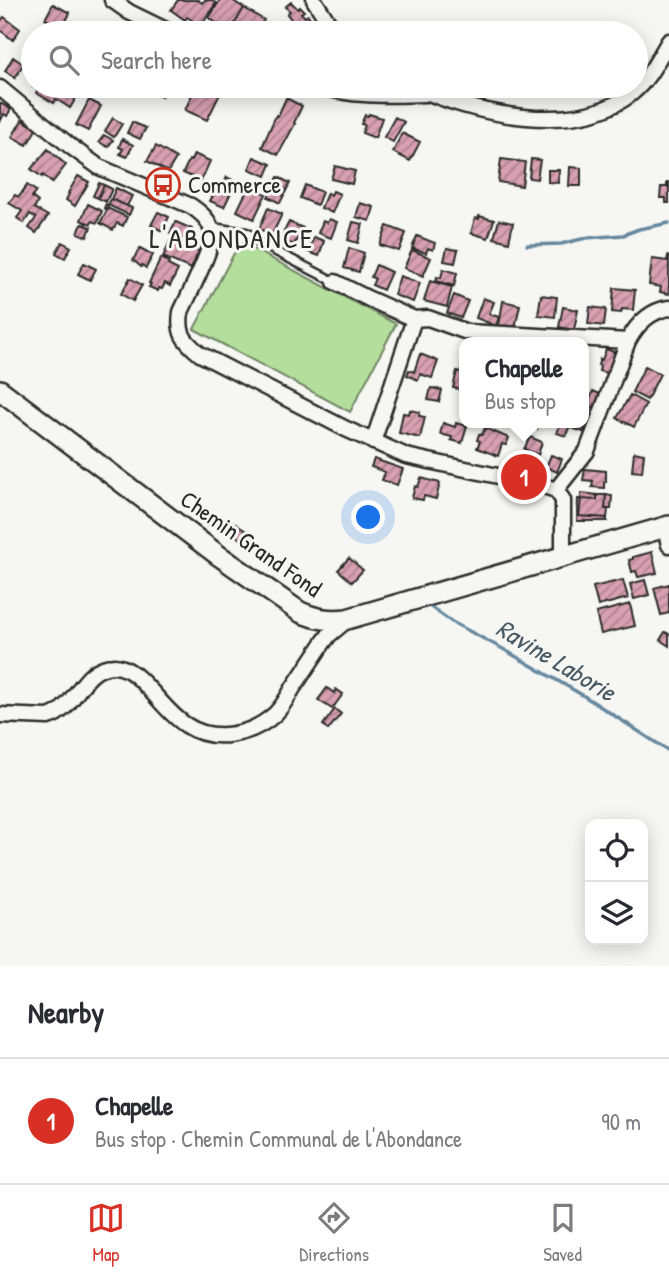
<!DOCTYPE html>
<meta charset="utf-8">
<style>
body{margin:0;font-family:"Patrick Hand",sans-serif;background:#f2f2f3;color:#2b2b33}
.controls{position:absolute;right:21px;bottom:21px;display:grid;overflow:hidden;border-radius:14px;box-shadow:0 4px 18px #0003}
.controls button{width:63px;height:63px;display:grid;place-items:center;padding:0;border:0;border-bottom:2px solid #e1e1e2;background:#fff;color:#2b2b33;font:35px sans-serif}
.you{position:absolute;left:369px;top:518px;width:24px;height:24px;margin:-18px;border:5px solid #fff;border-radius:50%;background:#1a73e8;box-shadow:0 0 0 10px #1a73e833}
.badge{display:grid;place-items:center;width:46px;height:46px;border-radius:50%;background:#d93025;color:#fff;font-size:23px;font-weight:700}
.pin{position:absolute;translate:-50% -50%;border:4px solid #fff;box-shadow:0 2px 7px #0006}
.popup{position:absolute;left:459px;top:337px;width:130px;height:91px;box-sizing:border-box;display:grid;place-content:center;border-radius:14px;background:#fff;filter:drop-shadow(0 2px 5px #0005);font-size:23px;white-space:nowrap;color:#7c7c81}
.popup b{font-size:26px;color:#2b2b33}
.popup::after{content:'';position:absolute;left:50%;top:100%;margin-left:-14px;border:14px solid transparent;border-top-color:#fff}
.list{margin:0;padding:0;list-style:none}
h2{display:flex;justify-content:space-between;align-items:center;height:91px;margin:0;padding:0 28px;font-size:30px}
h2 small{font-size:23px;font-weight:400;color:#7c7c81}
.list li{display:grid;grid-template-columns:46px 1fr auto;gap:21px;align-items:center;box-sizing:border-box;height:126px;padding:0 28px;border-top:2px solid #e1e1e2}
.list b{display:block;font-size:26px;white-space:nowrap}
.list p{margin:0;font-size:23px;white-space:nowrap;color:#7c7c81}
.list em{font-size:23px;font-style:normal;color:#7c7c81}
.icon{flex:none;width:38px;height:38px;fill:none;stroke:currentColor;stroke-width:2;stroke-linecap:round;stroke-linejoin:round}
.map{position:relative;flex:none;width:669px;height:966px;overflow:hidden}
.search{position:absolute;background:#fff;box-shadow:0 4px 18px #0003;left:21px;right:21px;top:21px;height:77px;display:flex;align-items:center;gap:18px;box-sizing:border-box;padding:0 24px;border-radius:38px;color:#7c7c81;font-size:26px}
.sheet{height:217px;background:#fff}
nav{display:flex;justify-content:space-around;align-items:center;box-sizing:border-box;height:98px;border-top:2px solid #e1e1e2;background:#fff;font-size:19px;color:#7c7c81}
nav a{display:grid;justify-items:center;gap:4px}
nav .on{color:#d93025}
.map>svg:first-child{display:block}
</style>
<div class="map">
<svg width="669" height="966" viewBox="0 0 669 966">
<defs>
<pattern id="building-hatch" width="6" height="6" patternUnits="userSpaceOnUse" patternTransform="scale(1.75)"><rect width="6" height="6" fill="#d8a0b2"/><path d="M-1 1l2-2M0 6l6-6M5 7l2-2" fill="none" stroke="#af8391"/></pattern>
</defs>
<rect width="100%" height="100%" fill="#f6f6f2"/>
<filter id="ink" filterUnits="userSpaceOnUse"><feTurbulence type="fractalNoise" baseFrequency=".0143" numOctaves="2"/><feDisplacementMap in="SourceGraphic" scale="14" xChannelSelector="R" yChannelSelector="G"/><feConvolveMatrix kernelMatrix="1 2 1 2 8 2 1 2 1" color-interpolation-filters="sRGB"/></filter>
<g filter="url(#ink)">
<path fill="#b3de9c" stroke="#6f8464" stroke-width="2" d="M240 242 396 324 350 412 194 329Z"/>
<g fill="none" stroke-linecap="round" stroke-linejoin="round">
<path stroke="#66889f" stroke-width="3.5" d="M527 245 561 244 586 238 623 235 639 229 669 223
M425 603 452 622 503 649 584 696 669 751"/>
</g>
<path fill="url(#building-hatch)" stroke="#2b2b2b" stroke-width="2" d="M178 0H198L202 3 205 0H211L216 3 201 26 187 17 185 20 171 10Z
M220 0H232L244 8 232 28 228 25 226 29 209 18Z
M291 2 298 9 300 7 304 11 301 13 305 17 308 15 311 19 309 23 312 27 305 33H291L287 29 294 23 287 14 290 11 285 7Z
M53 4 70 13 63 28 45 19Z
M244 8 264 20 255 33H240L232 28Z
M4 17 20 29 13 40 0 30V22Z
M13 57 23 64 15 78 5 71Z
M34 86H77L82 88 70 108 56 99 54 103 36 93 38 90 33 87Z
M151 86H161L166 89 161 97 149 90Z
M196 86H224L207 120 185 110Z
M286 98 302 106 294 123 295 124 278 155 262 147 276 115 278 116Z
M89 100 101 106 88 131 76 125Z
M0 103 11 109 7 116 4 114 0 122Z
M369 114 382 118 375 138 362 133 365 125 361 124 365 115 368 116Z
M395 117 404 122 393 142 384 137Z
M113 118 122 124 114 137 105 131Z
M22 120 37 128 27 145 12 137Z
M132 122 146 128 140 139 127 133Z
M402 133 420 142 410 161 393 152Z
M104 135 113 140 108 147 99 142Z
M122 139 133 145 127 157 120 154 123 149 119 147Z
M156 146 176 158 168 172 147 161Z
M48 149 66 165 52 183 43 175 42 177 31 169Z
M194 154 210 161 201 181 183 173 189 160 191 161Z
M254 157 271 164 266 176 249 169Z
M501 159 525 162 522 186 498 182Z
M531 159 540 160 537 179 529 178Z
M335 166 355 171 352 184 331 179Z
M570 167 581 168V186H569Z
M548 170H559L558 183 548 182Z
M78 176 89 182 75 206 66 200 69 194 68 193Z
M227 177 236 182 224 207 210 201 219 184 223 186Z
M278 177 290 183 280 203 268 197Z
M667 182H669V203H666V198H660L661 187H667Z
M99 183 104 185 98 198 93 196Z
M27 185 36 191 32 197 38 202 34 208 48 216 36 233 29 228 36 218 30 214 24 223 17 218 22 211 9 203 15 195 19 197Z
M104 185 112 189 106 202 98 198Z
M305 185 322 192 317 205 300 198Z
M249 186 266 194 254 219 237 211Z
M116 188 132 196 127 206 111 199Z
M333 191 340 194 332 213 321 208 327 193 331 195Z
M111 199 132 208 129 215 108 205Z
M360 203 374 207 370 221 356 217Z
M88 204 102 211 97 223 92 221 91 224 86 222V223L81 220Z
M106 204 108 206 107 208 127 217 123 226 117 223 113 230 100 223 107 210 104 208Z
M268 208 282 214 272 235 259 229Z
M158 212 169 217 162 231 151 225Z
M479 216 494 220 488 238 471 233 475 218 479 219Z
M329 219 337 222 331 238 318 233 323 221 327 223Z
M499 220 513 223 509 242 494 238Z
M176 222 192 229 186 241 170 233Z
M289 222 303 228 294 245 280 239Z
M353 222 363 224 358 243 348 240Z
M82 224 91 227 87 237 78 233Z
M387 226 406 233 399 251 380 245Z
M417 236 435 243 433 250 428 248 426 253 412 248Z
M314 237 324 241 319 256 308 252Z
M170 241 188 249V247L199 251 191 269 163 257Z
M62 242 71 247 65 258 56 253Z
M140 248 153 255 146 268 142 265 141 267 133 260Z
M349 248 364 253 359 272 344 268Z
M447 248 458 250 455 263 444 261Z
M412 250 431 258 423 276 404 268Z
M668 256 669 257V294L660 292 661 287 649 285 652 259 667 261Z
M161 258 169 262 168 265 178 270 170 286 165 283 162 289 159 288 158 291 149 287 151 284 149 283Z
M84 263 96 269 90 280 78 274Z
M376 265 391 272 383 290 372 285 375 279 371 277Z
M443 269 457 273 454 286 436 281 437 277 441 278Z
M400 276 420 283 413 302 394 295Z
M130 278 142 285 133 301 121 294Z
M430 281 452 287 447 307 424 301Z
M614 288 635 290 633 310 622 309 621 313 612 312Z
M454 295 468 301 461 318 447 313Z
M541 295 557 297 555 317 538 315Z
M483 298 494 302 489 314 499 317 496 326 476 318Z
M503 301 520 305 515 328 499 326Z
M563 307 578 310 574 330 559 327Z
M590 307 606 309 604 326 588 324Z
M606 349 617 353 610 374 599 371 600 366 598 365 600 359 602 360Z
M420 354 438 361 432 378 420 374 418 380 407 375 409 370 414 372Z
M645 366 660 374 647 400 632 392Z
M457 371 464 373 460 389 453 388Z
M431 388 442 390 439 402 428 400Z
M593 391 600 394 598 399 601 400 597 409 587 405Z
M630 395 646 404 634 427 617 418Z
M410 410 420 412 419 416 425 417 420 438 399 433 403 413 409 414Z
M584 420 587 421 583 432 569 427 566 436 557 433 560 425 563 426 564 423H584Z
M443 423 455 427 456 423 467 426 462 443 451 440 452 437 440 434Z
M525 423H539L537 429 533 428 531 433 523 429Z
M485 428 509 438 506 445 502 444 498 456 477 448 480 441 477 440 479 434 482 435Z
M530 437 542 442 538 455 524 449Z
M634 452 644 454 642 472 632 471Z
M551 455 562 459 557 472 546 467Z
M374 459 403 469 397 485 382 480 385 472 371 467Z
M585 469 606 471V482H604V488L592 487 593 481 583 480Z
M421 478 440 483 436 499 424 496 423 500 412 498 415 486 418 487Z
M581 493 597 495V500L581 499Z
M597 495H606L605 509H608L607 518 579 516 581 499 597 500Z
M606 495 612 496 611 509H605Z
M578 499H581L579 516 607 518V521H577Z
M226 518 254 536 249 544 221 527Z
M652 552 657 573 638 577 636 571 632 572 629 560 633 559V557Z
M349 558 363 570 352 582 338 570Z
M623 580 628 598 598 606 593 587Z
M645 580 649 595 634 599 630 584Z
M669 584V613L661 615 654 588Z
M630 604 635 626 601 634 596 613Z
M665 632 669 634V646L660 640Z
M327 688 334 693 336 689 343 694 332 709 318 700Z
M335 709 341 714 328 730 323 725Z"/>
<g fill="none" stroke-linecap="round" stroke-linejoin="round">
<g stroke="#2b2b2b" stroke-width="12">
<path id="lane" d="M246 236 335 282"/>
</g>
<g stroke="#2b2b2b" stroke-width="19">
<path id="street" d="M112 0 129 12 172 33
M314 0 335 33
M319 86C352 97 390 95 425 94
M413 86C471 114 577 138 632 93 649 79 658 59 669 41
M0 88 70 146 99 167 191 206C201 213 210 220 212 232 214 247 188 296 181 312 178 333 183 340 200 354L346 429 406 456 544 486 556 490 563 500V551L565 557
M212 231 246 236
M335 282 369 299 414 319 428 318 467 332 628 341
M373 442 414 319
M556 490 587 451 628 341C637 324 649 311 669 308
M665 527 669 545
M0 715 48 717C76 710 81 667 113 666 128 665 142 681 152 692 162 703 173 717 186 725 213 743 251 736 275 714 282 707 288 697 293 688 303 673 313 658 323 643L329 635 347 620"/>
</g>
<g stroke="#2b2b2b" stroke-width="24">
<path id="secondary" d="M0 390 218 555 300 612C316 619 329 621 347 619L669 526"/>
</g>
<use href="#lane" stroke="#f6f6f2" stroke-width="7"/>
<use href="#street" stroke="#f6f6f2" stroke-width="14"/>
<use href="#secondary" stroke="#f6f6f2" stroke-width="19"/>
</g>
</g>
<defs>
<g id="bus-ring" transform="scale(1.75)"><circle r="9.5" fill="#f6f6f2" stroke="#c8321e" stroke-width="1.5"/><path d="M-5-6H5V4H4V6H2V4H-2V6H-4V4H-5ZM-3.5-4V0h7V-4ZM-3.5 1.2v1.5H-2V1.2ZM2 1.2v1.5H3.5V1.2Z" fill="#c8321e"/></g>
</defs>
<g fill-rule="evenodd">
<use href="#bus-ring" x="163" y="185"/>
</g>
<g text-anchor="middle" stroke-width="6" stroke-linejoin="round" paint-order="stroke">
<g font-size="24" fill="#2b2b2b" stroke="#f6f6f2" text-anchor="start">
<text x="188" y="193">Commerce</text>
</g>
<g font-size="24" fill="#2b2b2b" stroke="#f6f6f2">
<text transform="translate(251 544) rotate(35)" y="8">Chemin Grand Fond</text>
</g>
<g font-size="26" font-style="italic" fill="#485a65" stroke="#f6f6f2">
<text transform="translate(556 660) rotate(31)" y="9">Ravine Laborie</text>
</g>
<g font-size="28" letter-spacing="2" fill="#2b2b2b" stroke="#f6f6f2">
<text x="232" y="248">L'ABONDANCE</text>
</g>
</g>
</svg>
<div class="controls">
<button><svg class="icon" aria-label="locate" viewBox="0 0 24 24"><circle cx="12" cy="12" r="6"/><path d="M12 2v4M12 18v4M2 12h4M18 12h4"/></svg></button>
<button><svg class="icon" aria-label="layers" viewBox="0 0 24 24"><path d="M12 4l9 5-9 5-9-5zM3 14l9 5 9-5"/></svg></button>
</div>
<div class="you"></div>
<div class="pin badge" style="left:524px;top:477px">1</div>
<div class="popup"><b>Chapelle</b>Bus stop</div>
<div class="search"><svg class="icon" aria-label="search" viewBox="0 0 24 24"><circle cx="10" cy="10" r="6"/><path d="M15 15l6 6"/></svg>Search here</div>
</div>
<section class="sheet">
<h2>Nearby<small></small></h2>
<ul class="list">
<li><span class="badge">1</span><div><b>Chapelle</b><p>Bus stop · Chemin Communal de l'Abondance</p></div><em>90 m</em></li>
</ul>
</section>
<nav>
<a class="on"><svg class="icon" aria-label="map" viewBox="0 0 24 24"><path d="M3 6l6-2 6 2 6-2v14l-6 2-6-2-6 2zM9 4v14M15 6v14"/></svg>Map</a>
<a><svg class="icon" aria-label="directions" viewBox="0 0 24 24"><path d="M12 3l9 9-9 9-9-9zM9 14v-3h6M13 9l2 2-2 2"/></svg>Directions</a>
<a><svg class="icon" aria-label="saved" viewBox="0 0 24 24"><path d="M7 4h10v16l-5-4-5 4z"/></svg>Saved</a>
</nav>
